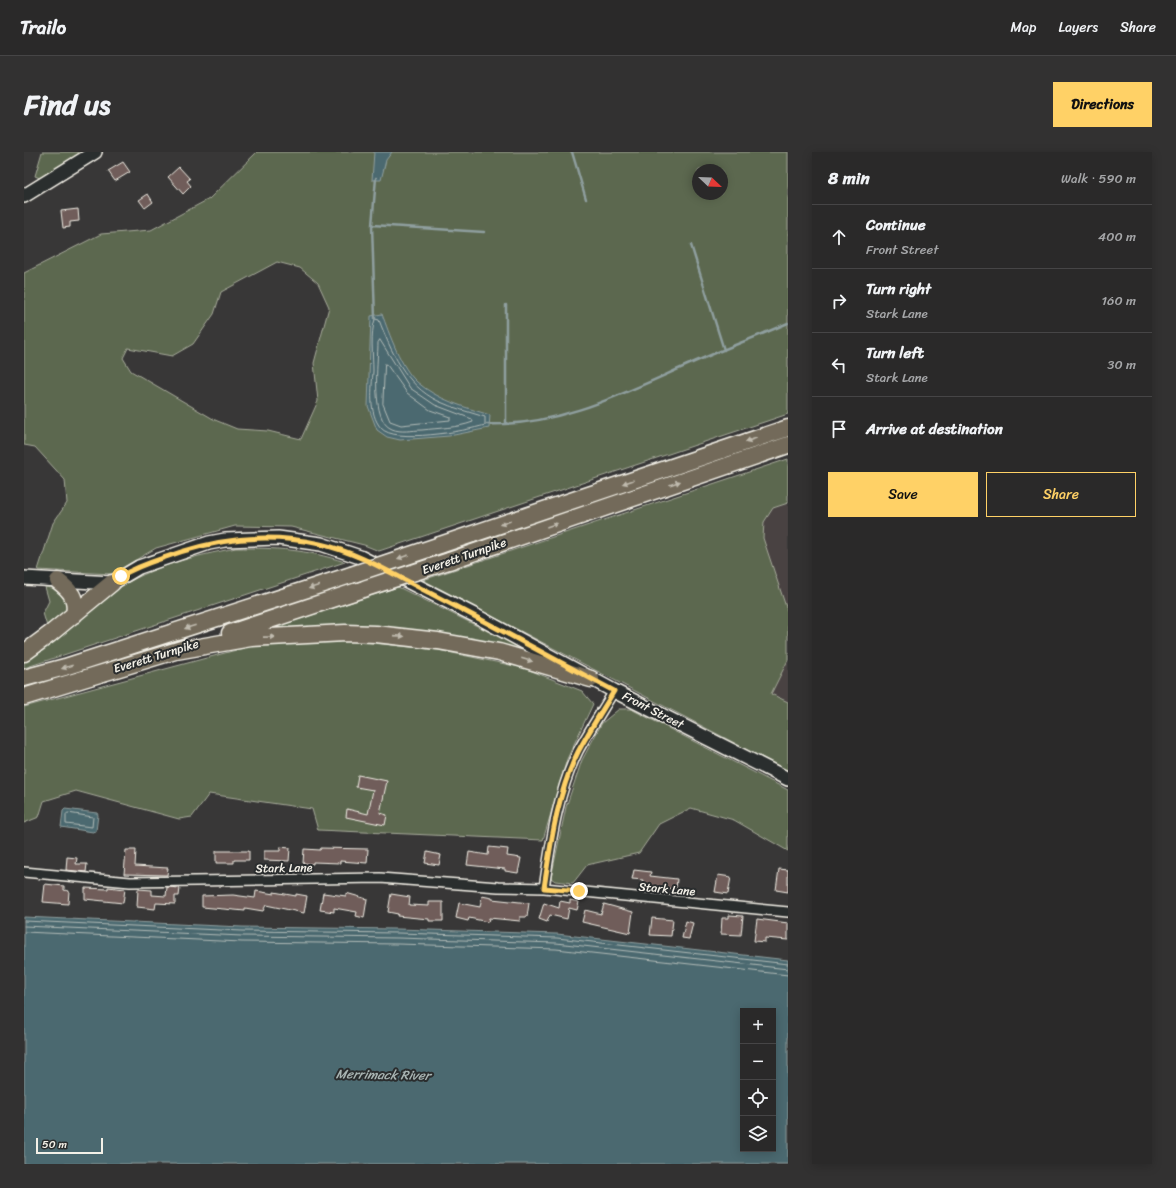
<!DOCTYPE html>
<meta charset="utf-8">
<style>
body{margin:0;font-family:Sriracha,sans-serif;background:#323131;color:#f1f3f6}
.controls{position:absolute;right:12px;bottom:12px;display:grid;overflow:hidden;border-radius:0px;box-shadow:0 2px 10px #0003}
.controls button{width:36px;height:36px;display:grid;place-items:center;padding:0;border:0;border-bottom:1px solid #464546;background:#2a2929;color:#f1f3f6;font:20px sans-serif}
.compass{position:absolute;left:668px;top:12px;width:36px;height:36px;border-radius:50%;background:#2a2929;box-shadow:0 2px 10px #0003;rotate:113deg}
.scale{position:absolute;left:12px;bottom:10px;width:67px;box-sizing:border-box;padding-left:4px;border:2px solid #f4f1e8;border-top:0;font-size:11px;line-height:14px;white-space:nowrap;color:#f4f1e8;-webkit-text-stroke:3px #2a2d2e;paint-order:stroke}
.stop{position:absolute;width:12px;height:12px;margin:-9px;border:3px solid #ffd166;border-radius:50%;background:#fff}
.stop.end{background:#ffd166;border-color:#fff;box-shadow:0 1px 4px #0008}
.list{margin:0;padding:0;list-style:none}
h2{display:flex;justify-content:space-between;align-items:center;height:52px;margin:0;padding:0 16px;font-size:17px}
h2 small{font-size:13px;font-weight:400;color:#a5a6a8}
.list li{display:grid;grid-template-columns:26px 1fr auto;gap:12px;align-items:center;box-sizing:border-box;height:64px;padding:0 16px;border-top:1px solid #464546}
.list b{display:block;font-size:15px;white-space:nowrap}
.list p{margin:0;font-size:13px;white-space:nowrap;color:#a5a6a8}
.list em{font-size:13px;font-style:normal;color:#a5a6a8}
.actions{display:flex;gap:8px;padding:12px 16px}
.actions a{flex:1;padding:9px 0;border:1px solid #ffd166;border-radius:0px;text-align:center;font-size:14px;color:#ffd166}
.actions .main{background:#ffd166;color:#111}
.icon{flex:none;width:22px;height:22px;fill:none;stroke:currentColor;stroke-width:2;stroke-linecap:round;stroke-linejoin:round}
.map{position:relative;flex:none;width:764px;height:1012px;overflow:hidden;border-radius:0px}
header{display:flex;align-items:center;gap:24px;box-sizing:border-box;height:56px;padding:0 20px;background:#2a2929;border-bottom:1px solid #464546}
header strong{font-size:19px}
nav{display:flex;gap:22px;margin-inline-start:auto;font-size:14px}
.intro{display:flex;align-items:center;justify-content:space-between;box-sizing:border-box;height:96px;padding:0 24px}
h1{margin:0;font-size:28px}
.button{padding:10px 18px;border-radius:0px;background:#ffd166;color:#111;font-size:14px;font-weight:700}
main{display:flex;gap:24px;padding:0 24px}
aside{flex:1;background:#2a2929;border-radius:0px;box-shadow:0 2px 10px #0003}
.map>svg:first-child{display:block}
</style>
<header>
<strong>Trailo</strong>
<nav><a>Map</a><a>Layers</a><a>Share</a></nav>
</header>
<div class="intro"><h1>Find us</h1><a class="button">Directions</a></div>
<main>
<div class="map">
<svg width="764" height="1012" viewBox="0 0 764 1012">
<rect width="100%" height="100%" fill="#383737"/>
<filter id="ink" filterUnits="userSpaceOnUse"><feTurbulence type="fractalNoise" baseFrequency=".025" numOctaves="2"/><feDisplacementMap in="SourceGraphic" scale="8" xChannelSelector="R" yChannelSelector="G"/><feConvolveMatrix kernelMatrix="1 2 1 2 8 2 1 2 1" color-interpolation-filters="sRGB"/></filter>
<g filter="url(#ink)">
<path fill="#484242" d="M764 351V461L739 386 740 370 749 356Z
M764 508V550L747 542Z"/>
<path fill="#5c674f" stroke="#a8ac9c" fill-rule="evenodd" d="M18 0H59L18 27 11 24Z
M233 0H764V262L355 399 340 393 267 375 211 374 132 396 88 422 14 418 29 371 43 351 41 328 11 295 0 293V121L77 82 127 78 185 47ZM674 18H698V42H674ZM253 110 276 116 294 131 305 155 290 211 294 249 277 287 244 279 213 277 191 268 107 219 99 206 104 196 148 204 169 192 190 162 197 140Z
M764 307V351L749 356 740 370 739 386 764 461V508L747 542 764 550V619L399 428Z
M212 396C254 396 280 397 321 410L0 516V509C33 488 60 461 92 438 127 414 171 404 212 396Z
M21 435 36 437 43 443V464L24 478 19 461 25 449Z
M374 435 516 505 255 479 254 474Z
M321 488 414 498 500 516 558 539 569 552 543 607 519 688 294 678 288 657 185 642 168 665 155 667 52 639 20 649 15 665 0 671V555L227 494Z
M595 557H607L764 638V699L710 668 667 656 635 672 615 701 563 713 549 731 531 729 527 726 542 655 558 608 578 571Z"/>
<path fill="#4c696f" stroke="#8f9f9f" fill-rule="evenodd" d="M350 0H368L362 8 357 28H348Z
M358 162C365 181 377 216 393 230 414 248 440 255 466 263L465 276 425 284 376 288 363 285 353 278 344 254 347 164Z
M41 657 73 661 74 663 72 679 69 680 37 675 39 659Z
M0 765 218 775 374 777 533 782 764 808V1012H0ZM719 859H749V997H719Z"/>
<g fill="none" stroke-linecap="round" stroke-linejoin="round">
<path stroke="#b1bbb8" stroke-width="1" d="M351 167 355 168C367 199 381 233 414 249 429 256 445 260 461 265V273C442 279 370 292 357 276 344 261 348 236 349 219 349 203 346 183 351 167Z
M356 188 386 236 411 253 448 267 449 270C433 276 415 276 398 278 388 278 377 281 368 277 346 269 354 210 354 191Z
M361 212 363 213 383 241 406 258 426 265V268L377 273 366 269 359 252Z
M44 661 69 665 68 675 42 672V663Z
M0 769 218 779 374 781 533 786 764 812
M0 774 218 784 374 786 532 791 764 817
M0 780 218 790 374 792 532 797 764 823"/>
<path stroke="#8f9f9f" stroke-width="2.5" d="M548 0 562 47
M348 73 460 80
M667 93 700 198
M482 153V271
M351 167 348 73 352 26
M463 272C536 275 604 239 668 211 700 197 732 185 764 171"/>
</g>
<path fill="#6f5d5a" stroke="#f4f1e8" d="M99 10 106 20 91 29 84 19Z
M155 15 166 27 163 29 167 34 159 42 144 25Z
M124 42 129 50 121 56 115 48Z
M54 57 55 69 46 70V75L39 76 37 59Z
M334 623 363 629 356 661 363 663 361 673 322 665 323 657 344 662 349 638 332 635Z
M256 695 266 696 265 709 240 708V699H256Z
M465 695 484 697 483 704 497 706 494 721 481 719V717L443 713 445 700 464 703Z
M297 696 344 697 343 711 316 709V711L289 710V712L279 711 280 697 296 698Z
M102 698H112L111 714 144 716 143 723 100 722Z
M192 699H225V708H210V711H192Z
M403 700 417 703 415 713 401 711Z
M43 705 53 706 52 712H63L62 720 42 718Z
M755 717 764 718V740L752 738Z
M610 718 627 720 626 724 653 727 652 737 625 735V738L617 737 619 728 608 727Z
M694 723 707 725 704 742 691 740Z
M21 732 40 734V738L45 739 44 752 19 750Z
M84 735 101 737 99 751 61 747V736L84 737Z
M143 735 156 736 155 744H151V752L132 751 131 757 113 755 114 737 128 738V743L142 744Z
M232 739 250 742V740L272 744V742L283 744 280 761 242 753 239 759 221 756V759L178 755V744L209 743 231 746Z
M299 741 322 744V741L343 747 340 766 332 764 333 760 310 756V760L296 758Z
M367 742 386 745 385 753 405 754V750H419V769H405V767L373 764 374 762 364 760Z
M458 744 468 746V747L505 751 503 765H496V769L465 766 464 770 445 766 444 769 432 766 435 751 456 755Z
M546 748 555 750 553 758 545 756 543 767 526 763 523 770 515 767 520 751 535 756 536 749 546 751Z
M580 752 609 760 606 781 558 770 561 758 577 762Z
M705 763 719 764 717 783 697 782 698 766H705Z
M628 766 649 768 647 784 626 783Z
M733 767 764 771V788L741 786V790L730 789Z
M662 769 669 771 665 787 658 786Z"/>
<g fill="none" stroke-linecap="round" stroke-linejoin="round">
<g stroke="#f4f1e8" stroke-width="12">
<path id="street" d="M0 720 106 730 356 726 474 735 520 736 764 760
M520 736C527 690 533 642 554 599 565 579 578 559 590 539"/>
</g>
<g stroke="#f4f1e8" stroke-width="16">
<path id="secondary" d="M0 44 71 0
M0 426 88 431 115 415 185 391 201 388 254 386 297 392 336 405 454 465 590 539 764 627"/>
</g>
<g stroke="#f4f1e8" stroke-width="19">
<path id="highway" d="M416 393 764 276
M425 409 764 293
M34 429C47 439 53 446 50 463
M206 481 342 436
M152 499 227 486 321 481 352 482 414 489 475 500 567 527
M0 501 26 482 88 431
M0 526 41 515 327 423
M0 545 161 496"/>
</g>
<use href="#street" stroke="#2a2d2e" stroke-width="9"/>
<use href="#secondary" stroke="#2a2d2e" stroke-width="13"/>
<use href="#highway" stroke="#736b5a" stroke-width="16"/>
<g stroke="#f4f1e8" stroke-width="19" stroke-linecap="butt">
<path id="highway-bridge" d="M327 423 416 393
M342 436 425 409"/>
</g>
<use href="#highway-bridge" stroke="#736b5a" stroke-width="16"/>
</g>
<defs><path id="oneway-solid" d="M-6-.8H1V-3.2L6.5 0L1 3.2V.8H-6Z"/></defs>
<g fill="#c0bbaf">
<use href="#oneway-solid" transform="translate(727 288) rotate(161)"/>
<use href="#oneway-solid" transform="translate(604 330) rotate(161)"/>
<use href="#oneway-solid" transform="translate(651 331) rotate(-19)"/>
<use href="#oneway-solid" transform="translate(481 371) rotate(161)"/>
<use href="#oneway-solid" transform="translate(528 373) rotate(-19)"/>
<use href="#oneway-solid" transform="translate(379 405) rotate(161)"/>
<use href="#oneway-solid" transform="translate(290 435) rotate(162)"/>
<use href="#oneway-solid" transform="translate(166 475) rotate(162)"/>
<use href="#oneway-solid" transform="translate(375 484) rotate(4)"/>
<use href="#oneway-solid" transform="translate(245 485) rotate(-1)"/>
<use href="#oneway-solid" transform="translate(503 508) rotate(16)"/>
<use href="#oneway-solid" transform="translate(43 515) rotate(163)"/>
</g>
</g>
<g fill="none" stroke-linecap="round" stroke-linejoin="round" filter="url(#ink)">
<path stroke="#ffd166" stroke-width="5" d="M97 424C110 416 124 411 139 406 191 387 240 380 296 392 332 400 365 420 398 437 463 470 526 505 590 539 578 559 565 579 554 600 533 642 527 690 520 736L555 739"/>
</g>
<g text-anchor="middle" stroke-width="4" stroke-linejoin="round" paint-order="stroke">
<g font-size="12" fill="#f4f1e8" stroke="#2a2d2e">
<text transform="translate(440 404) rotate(-19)" y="4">Everett Turnpike</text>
<text transform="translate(132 504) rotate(-17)" y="4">Everett Turnpike</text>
<text transform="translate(629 558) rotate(27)" y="4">Front Street</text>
<text transform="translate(260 716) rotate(-1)" y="4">Stark Lane</text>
<text transform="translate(643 737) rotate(5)" y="4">Stark Lane</text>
</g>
<g font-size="13" font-style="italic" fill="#a8b4b2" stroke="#2a2d2e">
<text transform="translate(359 922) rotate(1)" y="5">Merrimack River</text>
</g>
</g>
</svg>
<div class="controls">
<button>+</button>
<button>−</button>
<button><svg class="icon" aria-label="locate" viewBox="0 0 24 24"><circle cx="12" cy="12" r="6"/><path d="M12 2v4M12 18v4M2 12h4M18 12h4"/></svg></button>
<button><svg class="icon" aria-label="layers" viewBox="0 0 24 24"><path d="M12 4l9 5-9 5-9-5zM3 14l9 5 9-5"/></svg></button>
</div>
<svg class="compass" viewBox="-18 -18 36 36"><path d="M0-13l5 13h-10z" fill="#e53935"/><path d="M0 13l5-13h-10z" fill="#a5a6a8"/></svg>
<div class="scale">50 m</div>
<div class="stop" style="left:97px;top:424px"></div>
<div class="stop end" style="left:555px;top:739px"></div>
</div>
<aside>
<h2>8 min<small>Walk · 590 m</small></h2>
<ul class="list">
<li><svg class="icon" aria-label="ahead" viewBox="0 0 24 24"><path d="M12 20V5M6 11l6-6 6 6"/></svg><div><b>Continue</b><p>Front Street</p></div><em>400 m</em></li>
<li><svg class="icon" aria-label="right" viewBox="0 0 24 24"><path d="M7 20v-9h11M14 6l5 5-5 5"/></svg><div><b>Turn right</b><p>Stark Lane</p></div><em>160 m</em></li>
<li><svg class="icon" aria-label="left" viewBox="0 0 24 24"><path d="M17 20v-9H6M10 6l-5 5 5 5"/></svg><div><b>Turn left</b><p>Stark Lane</p></div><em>30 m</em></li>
<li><svg class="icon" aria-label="arrive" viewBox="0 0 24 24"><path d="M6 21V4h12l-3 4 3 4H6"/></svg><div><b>Arrive at destination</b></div></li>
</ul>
<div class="actions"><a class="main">Save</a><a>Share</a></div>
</aside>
</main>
